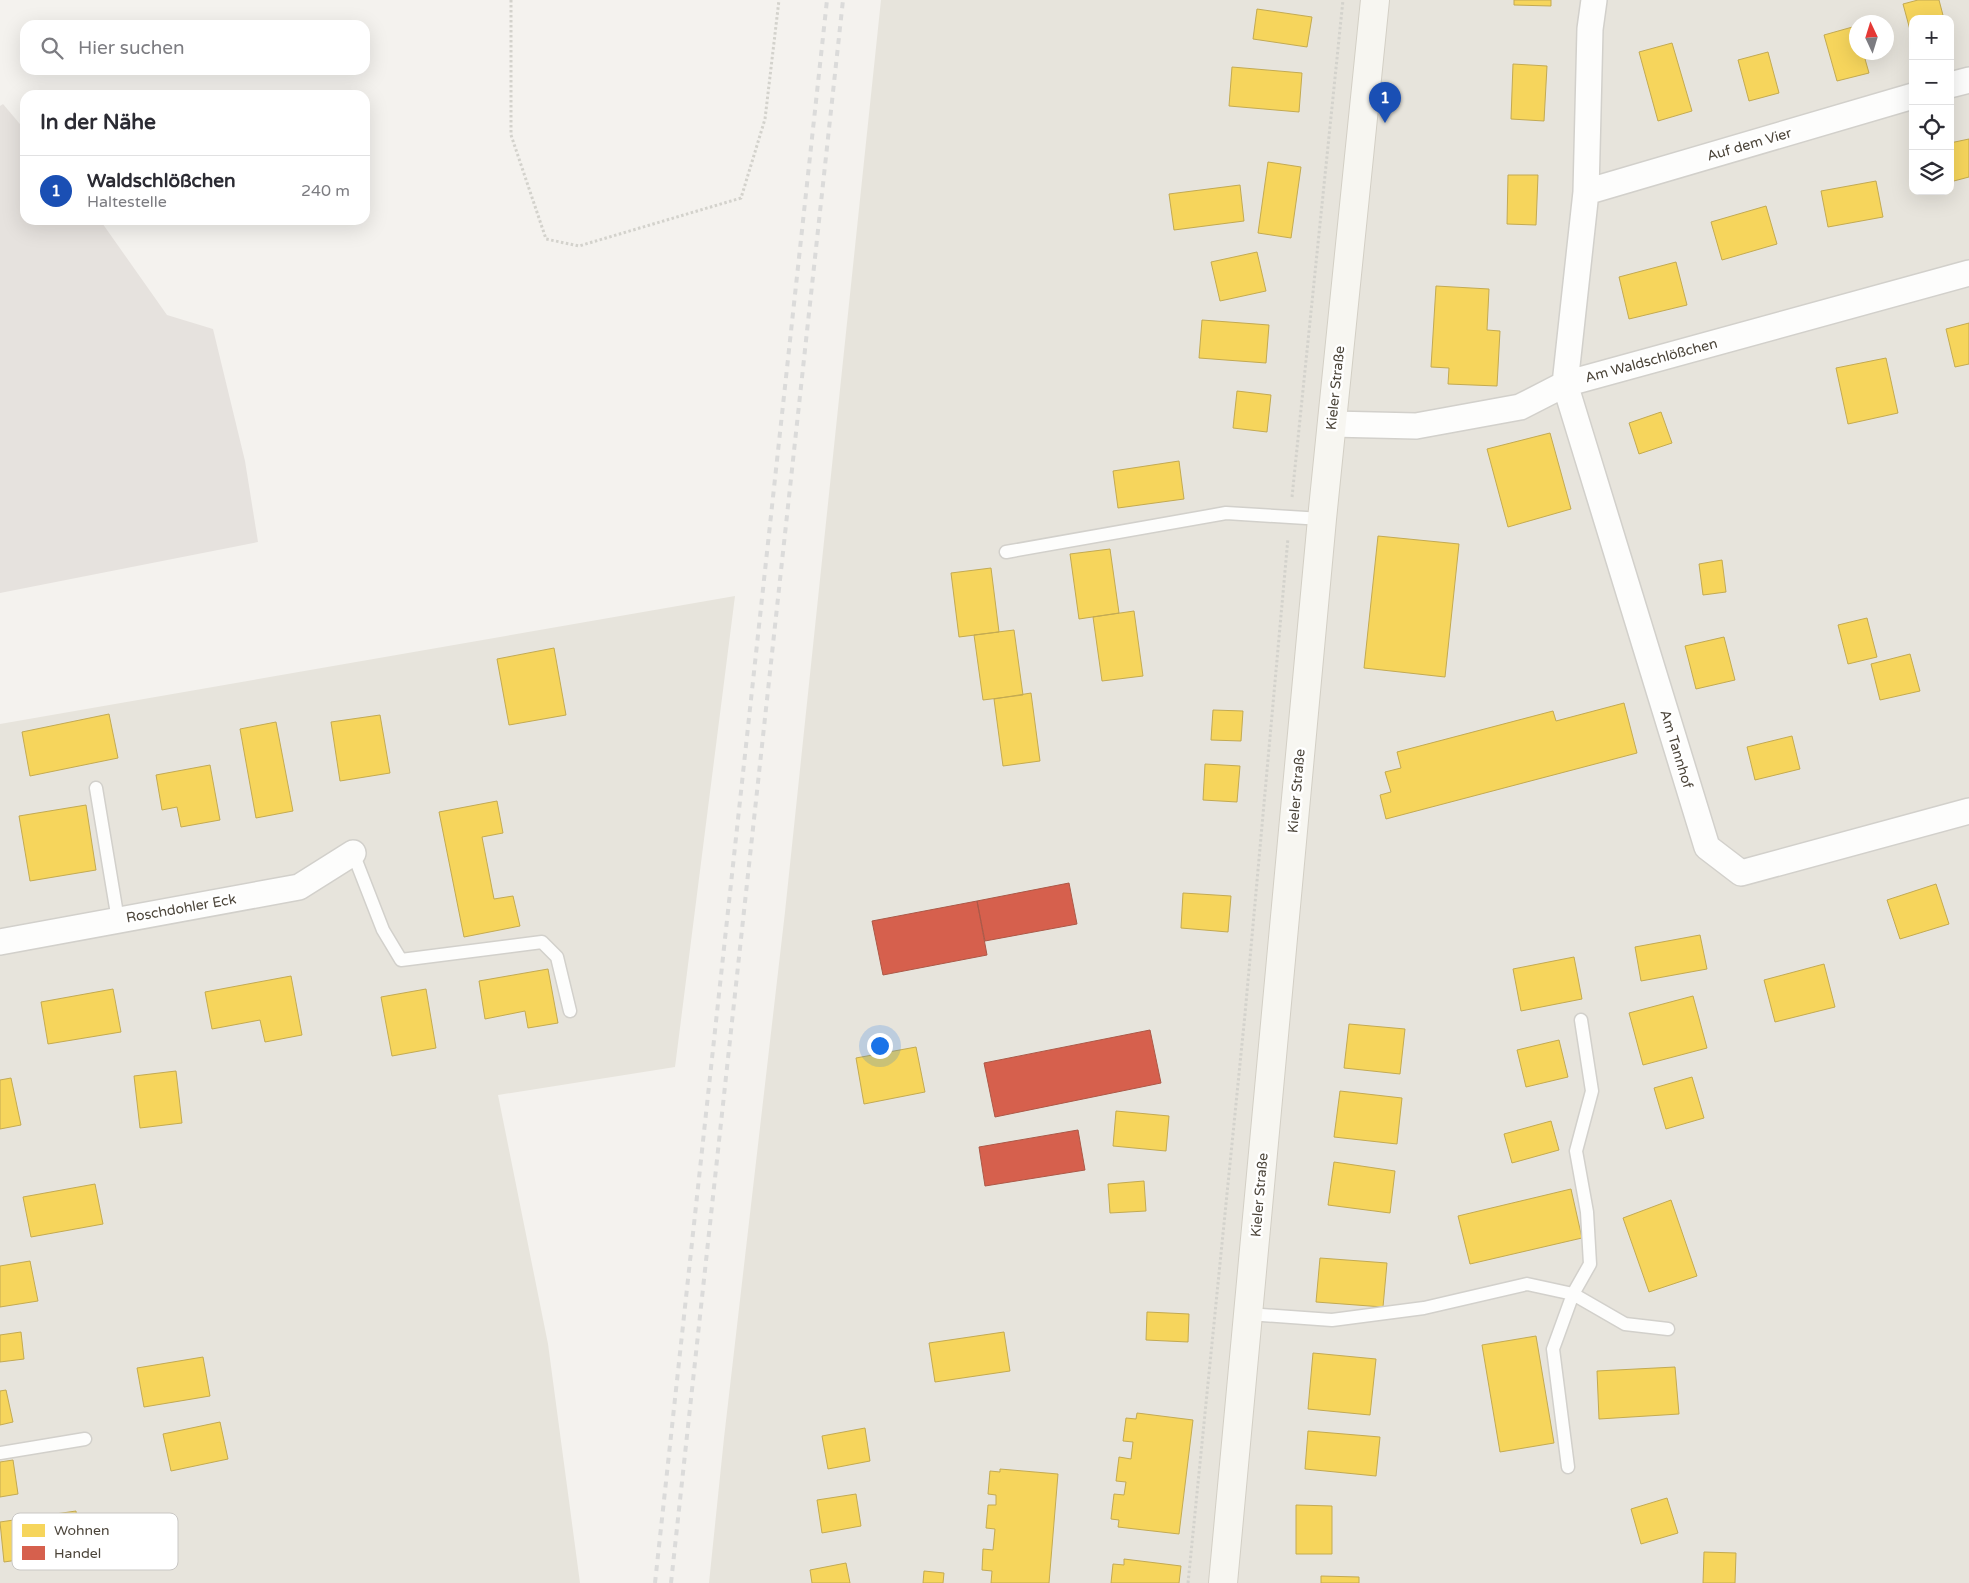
<!DOCTYPE html>
<html lang="de">
<meta charset="utf-8">
<style>
body{margin:0;font-family:"Varela Round",sans-serif;background:#f7f7f7;color:#2b2b33}
.controls{position:absolute;right:15px;top:15px;display:grid;overflow:hidden;border-radius:10px;box-shadow:0 5px 20px #0002}
.controls button{width:45px;height:45px;display:grid;place-items:center;padding:0;border:0;border-bottom:1px solid #e1e1e2;background:#fff;color:#2b2b33;font:25px sans-serif}
.compass{position:absolute;left:1849px;top:15px;width:45px;height:45px;border-radius:50%;background:#fff;box-shadow:0 5px 20px #0002;rotate:356deg}
.you{position:absolute;left:879px;top:1045px;width:18px;height:18px;margin:-12px;border:4px solid #fff;border-radius:50%;background:#1a73e8;box-shadow:0 0 0 8px #1a73e833}
.badge{display:grid;place-items:center;width:32px;height:32px;border-radius:50%;background:#868178;color:#fff;font-size:16px;font-weight:700}
.pin{position:absolute;translate:-50% -41px;filter:drop-shadow(0 1px 2px #0008)}
.pin::after{content:'';position:absolute;top:26px;width:18px;height:15px;background:inherit;clip-path:polygon(0 0,100% 0,50% 100%)}
.list{margin:0;padding:0;list-style:none}
h2{display:flex;justify-content:space-between;align-items:center;height:65px;margin:0;padding:0 20px;font-size:21px}
h2 small{font-size:16px;font-weight:400;color:#7c7c81}
.list li{display:grid;grid-template-columns:32px 1fr auto;gap:15px;align-items:center;box-sizing:border-box;height:70px;padding:0 20px;border-top:1px solid #e1e1e2}
.list b{display:block;font-size:19px;white-space:nowrap}
.list p{margin:0;font-size:16px;white-space:nowrap;color:#7c7c81}
.list em{font-size:16px;font-style:normal;color:#7c7c81}
.icon{flex:none;width:28px;height:28px;fill:none;stroke:currentColor;stroke-width:2;stroke-linecap:round;stroke-linejoin:round}
.map{position:relative;flex:none;width:1969px;height:1583px;overflow:hidden}
.search{position:absolute;background:#fff;box-shadow:0 5px 20px #0002;left:20px;top:20px;width:350px;height:55px;display:flex;align-items:center;gap:12px;box-sizing:border-box;padding:0 18px;border-radius:15px;color:#7c7c81;font-size:19px}
.panel{position:absolute;background:#fff;box-shadow:0 5px 20px #0002;left:20px;top:90px;width:350px;height:135px;border-radius:15px}
.map>svg:first-child{display:block}
</style>
<div class="map">
<svg width="1969" height="1583" viewBox="0 0 1969 1583">
<rect width="100%" height="100%" fill="#f4f2ee"/>
<path fill="#e7e4dc" fill-rule="evenodd" d="M881 0H1969V1583H709L724 1438 785 912ZM1913 19H1950V191H1913ZM1856 22H1886V52H1856Z
M735 596 675 1067 498 1095 548 1344 580 1583H0V724Z"/>
<path fill="#e6e2de" d="M3 104 25 130V220H100L167 315 213 329 245 461 258 542 0 593V106Z"/>
<path fill="#f6d55c" stroke="#c3aa52" d="M1514 0H1551V6L1514 5Z
M1918 0H1939L1944 19H1913V41L1903 4Z
M1257 9 1312 17 1307 47 1253 39Z
M1856 26V52H1863L1869 73 1837 81 1824 35Z
M1672 43 1692 111 1658 121 1639 52Z
M1768 52 1779 93 1749 101 1738 60Z
M1513 64 1547 66 1544 121 1511 119Z
M1232 67 1302 73 1299 112 1229 106Z
M1969 139V177L1950 182V143Z
M1268 162 1301 167 1291 238 1258 233Z
M1508 175H1538L1536 225 1507 224Z
M1876 181 1883 217 1828 227 1821 191Z
M1240 185 1244 221 1174 230 1169 194Z
M1766 206 1777 244 1722 260 1711 222Z
M1257 252 1266 291 1220 301 1211 262Z
M1676 262 1687 305 1629 319 1619 277Z
M1436 286 1489 289 1487 330 1500 331 1497 386 1448 384 1449 368 1431 367Z
M1202 320 1269 325 1266 363 1199 358Z
M1969 323V364L1955 367 1946 329Z
M1886 358 1898 413 1848 424 1836 368Z
M1237 391 1271 395 1267 432 1233 428Z
M1661 412 1672 443 1639 454 1629 423Z
M1550 433 1571 509 1508 527 1487 449Z
M1179 461 1184 499 1118 508 1113 471Z
M1378 536 1459 544 1445 677 1364 668Z
M1110 549 1119 613 1079 619 1070 554Z
M1722 560 1726 592 1703 595 1699 564Z
M991 568 999 632 959 637 951 573Z
M1134 611 1143 676 1102 681 1093 617Z
M1867 618 1877 657 1848 664 1838 625Z
M1014 630 1023 695 983 700 974 635Z
M1724 637 1735 680 1696 689 1685 646Z
M554 648 566 715 509 725 497 659Z
M1910 654 1920 691 1880 700 1871 664Z
M1031 693 1040 761 1003 766 994 699Z
M1624 703 1637 753 1386 819 1380 795 1391 792 1385 772 1401 768 1397 752 1553 711 1556 721Z
M1213 710 1243 711 1241 741 1211 740Z
M109 714 118 758 30 776 22 732Z
M380 715 390 773 340 781 331 722Z
M276 722 293 811 256 818 240 729Z
M1792 736 1800 769 1755 780 1747 747Z
M1205 764 1240 766 1237 802 1203 800Z
M210 765 220 820 181 827 177 807 162 810 156 775Z
M497 801 503 833 482 837 494 899 513 896 520 926 464 937 439 812Z
M86 805 96 870 30 881 19 816Z
M1936 884 1949 924 1900 939 1887 900Z
M1183 893 1231 896 1228 932 1181 928Z
M1700 935 1707 969 1641 981 1635 947Z
M1574 957 1582 999 1521 1011 1513 969Z
M1824 964 1835 1007 1775 1022 1764 980Z
M548 969 558 1023 528 1028 525 1011 485 1019 479 981Z
M291 976 302 1035 265 1042 260 1020 212 1029 205 992Z
M113 989 121 1032 48 1044 41 1002Z
M426 989 436 1048 392 1056 381 997Z
M1693 996 1707 1048 1643 1065 1629 1013Z
M1349 1024 1405 1029 1400 1074 1344 1068Z
M1559 1040 1568 1077 1526 1087 1517 1050Z
M916 1047 925 1092 864 1104 856 1058Z
M176 1071 182 1123 140 1128 134 1076Z
M1692 1077 1704 1118 1666 1129 1654 1088Z
M11 1078 21 1125 0 1129V1080Z
M1340 1091 1402 1098 1397 1144 1334 1137Z
M1116 1111 1169 1116 1166 1151 1113 1146Z
M1551 1121 1559 1150 1512 1163 1504 1134Z
M1334 1162 1395 1171 1390 1213 1328 1205Z
M1144 1181 1146 1211 1110 1213 1108 1184Z
M95 1184 103 1224 31 1237 23 1197Z
M1571 1189 1582 1238 1470 1264 1458 1216Z
M1671 1200 1697 1276 1649 1292 1623 1218Z
M1320 1258 1387 1263 1383 1307 1316 1302Z
M30 1261 38 1301 0 1307V1266Z
M1147 1312 1189 1314 1188 1342 1146 1340Z
M21 1332 24 1359 0 1362V1335Z
M1004 1332 1010 1371 935 1382 929 1343Z
M1536 1336 1554 1443 1500 1452 1482 1345Z
M1313 1353 1376 1359 1370 1415 1308 1409Z
M203 1357 210 1396 144 1407 137 1368Z
M1675 1367 1679 1414 1599 1419 1597 1371Z
M6 1390 13 1422 0 1425V1391Z
M1137 1413 1193 1420 1179 1534 1118 1527 1119 1520 1111 1519 1114 1494 1124 1495 1126 1482 1116 1481 1119 1457 1131 1459 1133 1442 1123 1441 1126 1418 1136 1419Z
M220 1422 228 1459 171 1471 163 1434Z
M865 1428 870 1461 828 1469 822 1436Z
M1308 1431 1380 1437 1376 1476 1305 1469Z
M13 1460 18 1494 0 1497V1462Z
M1000 1469 1058 1474 1049 1583H991L992 1571 982 1570 983 1549 993 1550 995 1529 986 1528 988 1505H996V1495L988 1494 990 1471 1000 1472Z
M856 1494 861 1526 822 1533 817 1500Z
M1667 1498 1678 1533 1641 1544 1631 1509Z
M1296 1505 1332 1506V1554H1296Z
M76 1511 81 1551 4 1562 0 1522Z
M1704 1552 1736 1553 1735 1583H1703Z
M1124 1559 1181 1566 1179 1583H1111L1113 1564 1124 1565Z
M846 1563 850 1583H812L810 1570Z
M924 1571 944 1573 943 1583H923Z
M1321 1576 1359 1577V1583H1321Z"/>
<path fill="#d6604d" stroke="#ac5847" d="M1069 883 1077 924 985 941 977 901Z
M977 901 987 955 883 975 872 921Z
M1150 1030 1161 1083 995 1117 984 1063Z
M1078 1130 1085 1170 985 1186 979 1147Z"/>
<g fill="none" stroke-linecap="round" stroke-linejoin="round">
<g stroke="#d2d0cb" stroke-width="15">
<path id="lane" d="M1006 552 1226 513 1322 519
M96 788 118 920
M353 853 383 930 401 960 542 942 557 957 570 1011
M1248 1314 1332 1320 1424 1308 1527 1284 1573 1294 1590 1264 1587 1212 1576 1151 1592 1091 1581 1020
M0 1453 85 1439
M1568 1467 1553 1349 1573 1294 1625 1324 1668 1329"/>
</g>
<g stroke="#d2d0cb" stroke-width="28">
<path id="street" d="M1594 0 1590 29 1586 192 1565 384 1707 847 1741 873 1969 811
M1950 85 1969 80
M1586 192 1913 96
M1332 424 1416 426 1520 407 1565 384 1969 273
M0 942 299 887 353 853"/>
</g>
<g stroke="#d3cfc5" stroke-width="30">
<path id="secondary" d="M1223 1583 1322 519 1375 0"/>
</g>
<path stroke="#d3d2cc" stroke-width="3" stroke-dasharray="2.5 2.5" stroke-linecap="butt" d="M511 0V135L546 239 579 246 741 198 765 119 779 0
M1292 497 1343 0
M1188 1583 1245 1014 1288 538"/>
<use href="#lane" stroke="#fdfdfc" stroke-width="12"/>
<use href="#street" stroke="#fdfdfc" stroke-width="25"/>
<use href="#secondary" stroke="#f7f6f1" stroke-width="28"/>
<path stroke="#dbdbda" stroke-width="4" stroke-dasharray="6 6" stroke-linecap="butt" d="M655 1583 827 0
M671 1583 843 0"/>
</g>
<g text-anchor="middle" stroke-width="5" stroke-linejoin="round" paint-order="stroke">
<g font-size="14" fill="#4b4439" stroke="#fff">
<text transform="translate(1749 144) rotate(-16)" y="5">Auf dem Vier</text>
<text transform="translate(1651 360) rotate(-15)" y="5">Am Waldschlößchen</text>
<text transform="translate(1335 388) rotate(-84)" y="5">Kieler Straße</text>
<text transform="translate(1677 749) rotate(73)" y="5">Am Tannhof</text>
<text transform="translate(1296 791) rotate(-85)" y="5">Kieler Straße</text>
<text transform="translate(181 908) rotate(-10)" y="5">Roschdohler Eck</text>
<text transform="translate(1259 1195) rotate(-85)" y="5">Kieler Straße</text>
</g>
</g>
<rect x="12" y="1513" width="166" height="57" rx="8" fill="#fff" stroke="#c9c7c4" stroke-width="1"/>
<rect x="22" y="1524" width="23" height="13" fill="#f6d55c"/>
<rect x="22" y="1546" width="23" height="14" fill="#d6604d"/>
<g font-size="14" fill="#4b4439">
<text x="54" y="1535">Wohnen</text>
<text x="54" y="1558">Handel</text>
</g>
</svg>
<div class="controls">
<button>+</button>
<button>−</button>
<button><svg class="icon" aria-label="locate" viewBox="0 0 24 24"><circle cx="12" cy="12" r="6"/><path d="M12 2v4M12 18v4M2 12h4M18 12h4"/></svg></button>
<button><svg class="icon" aria-label="layers" viewBox="0 0 24 24"><path d="M12 4l9 5-9 5-9-5zM3 14l9 5 9-5"/></svg></button>
</div>
<svg class="compass" viewBox="-18 -18 36 36"><path d="M0-13l5 13h-10z" fill="#e53935"/><path d="M0 13l5-13h-10z" fill="#7c7c81"/></svg>
<div class="you"></div>
<div class="pin badge" style="left:1385px;top:123px;background:#1a4fb4">1</div>
<div class="search"><svg class="icon" aria-label="search" viewBox="0 0 24 24"><circle cx="10" cy="10" r="6"/><path d="M15 15l6 6"/></svg>Hier suchen</div>
<section class="panel">
<h2>In der Nähe<small></small></h2>
<ul class="list">
<li><span class="badge" style="background:#1a4fb4">1</span><div><b>Waldschlößchen</b><p>Haltestelle</p></div><em>240 m</em></li>
</ul>
</section>
</div>
